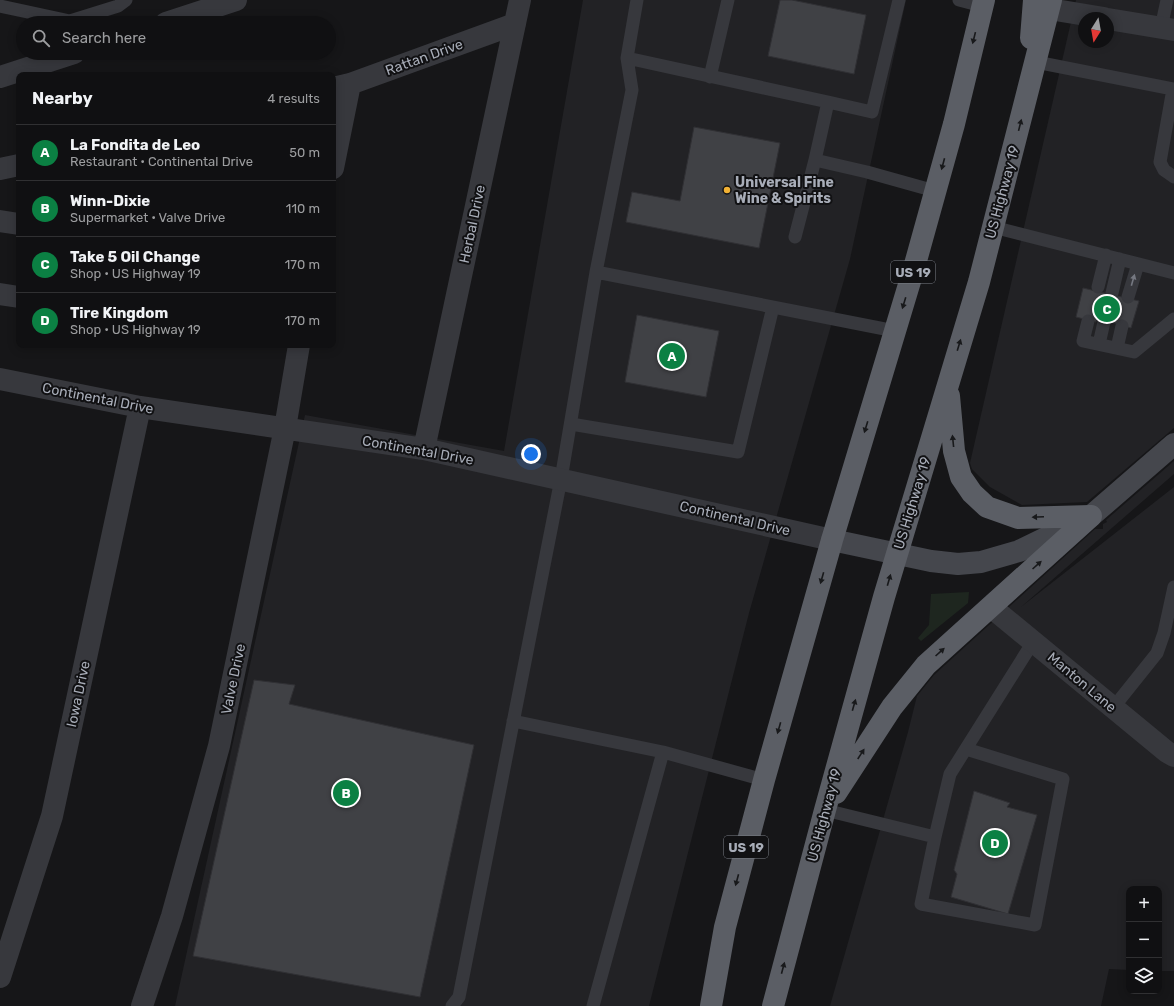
<!DOCTYPE html>
<meta charset="utf-8">
<style>
body{margin:0;font-family:Rubik,sans-serif;background:#19191b;color:#f1f3f6}
.controls{position:absolute;right:12px;bottom:12px;display:grid;overflow:hidden;border-radius:8px;box-shadow:0 2px 10px #0003}
.controls button{width:36px;height:36px;display:grid;place-items:center;padding:0;border:0;border-bottom:1px solid #303032;background:#101012;color:#f1f3f6;font:20px sans-serif}
.compass{position:absolute;left:1078px;top:12px;width:36px;height:36px;border-radius:50%;background:#101012;box-shadow:0 2px 10px #0003;rotate:191deg}
.you{position:absolute;left:531px;top:454px;width:14px;height:14px;margin:-10px;border:3px solid #fff;border-radius:50%;background:#1a73e8;box-shadow:0 0 0 6px #1a73e833}
.badge{display:grid;place-items:center;width:26px;height:26px;border-radius:50%;background:#0b8043;color:#fff;font-size:13px;font-weight:700}
.pin{position:absolute;translate:-50% -50%;border:2px solid #fff;box-shadow:0 1px 4px #0006}
.list{margin:0;padding:0;list-style:none}
h2{display:flex;justify-content:space-between;align-items:center;height:52px;margin:0;padding:0 16px;font-size:17px}
h2 small{font-size:13px;font-weight:400;color:#9c9d9f}
.list li{display:grid;grid-template-columns:26px 1fr auto;gap:12px;align-items:center;box-sizing:border-box;height:56px;padding:0 16px;border-top:1px solid #303032}
.list b{display:block;font-size:15px;white-space:nowrap}
.list p{margin:0;font-size:13px;white-space:nowrap;color:#9c9d9f}
.list em{font-size:13px;font-style:normal;color:#9c9d9f}
.icon{flex:none;width:22px;height:22px;fill:none;stroke:currentColor;stroke-width:2;stroke-linecap:round;stroke-linejoin:round}
.map{position:relative;flex:none;width:1174px;height:1006px;overflow:hidden}
.search{position:absolute;background:#101012;box-shadow:0 2px 10px #0003;left:16px;top:16px;width:320px;height:44px;display:flex;align-items:center;gap:10px;box-sizing:border-box;padding:0 14px;border-radius:22px;color:#9c9d9f;font-size:15px}
.panel{position:absolute;background:#101012;box-shadow:0 2px 10px #0003;left:16px;top:72px;width:320px;height:276px;border-radius:8px}
.map>svg:first-child{display:block}
</style>
<div class="map">
<svg width="1174" height="1006" viewBox="0 0 1174 1006">
<rect width="100%" height="100%" fill="#161618"/>
<path fill="#222225" fill-rule="evenodd" d="M583 0H906L850 259 749 613 649 1006H175L305 415 504 451Z
M1076 0H1174V428L1087 502 1022 505 990 487 972 469 970 463ZM1084 18H1108V42H1084Z
M1174 461V474L1021 607 1174 487V971H1159V889H1129V970L1109 969 1101 1006H830L908 732 917 696 934 675 1095 529H1103V524L1107 522 1106 520Z"/>
<path fill="#1e261f" d="M969 592 968 603 921 641 918 638 929 625 931 594Z"/>
<path fill="#404145" stroke="#303034" d="M780 0H792L866 15 854 74 768 56Z
M694 127 780 143 759 248 626 222 632 192 680 201Z
M1083 288 1139 301 1131 328 1097 318 1096 322 1076 317Z
M637 315 719 331 706 397 625 382Z
M254 680 295 685 289 704 474 745 420 997 193 956Z
M974 791 1010 803 1007 807 1037 815 1008 914 951 897 957 874 954 870Z"/>
<g fill="none" stroke-linecap="round" stroke-linejoin="round">
<path stroke="#37383d" stroke-width="13" d="M637 0 627 58 828 102 815 160 867 172 935 191
M959 0 982 6
M0 6 70 21 118 6 126 0
M1161 28 1167 0
M627 58 632 90 596 272 895 331
M1036 62 1173 89 1160 162 1164 170 1174 177
M710 77 728 0
M828 102 872 112 899 0
M993 227 1174 273
M795 237 815 160
M1098 287 1106 255
M1112 293 1120 259
M1128 297 1138 264
M1088 321 1083 341 1134 352 1174 319
M1099 344 1104 322
M1117 348 1122 326
M571 424 738 452 773 307
M1113 708 1157 653 1164 633 1174 587
M513 721 663 752 764 780
M825 810 935 837 950 774 1033 642
M935 837 921 904 1035 925 1063 779 966 749
M452 1006 459 997 561 479 596 272
M593 1006 663 752"/>
<path stroke="#37383d" stroke-width="22" d="M1049 9 1104 18
M1108 19 1174 30
M166 23 236 0
M0 77 74 53
M333 88 350 84 515 24
M333 168 350 84
M0 169 19 165
M0 221 19 224
M0 294 19 297
M0 379 140 407 424 449 832 540
M424 449 520 0
M991 607 1167 752 1174 756
M0 977 52 816 140 407
M142 1006 172 916 219 746 285 428 299 345"/>
<path stroke="#45474d" stroke-width="22" d="M832 540 931 561 958 564 981 562 1019 551 1091 516 1174 444"/>
<path stroke="#5b5e65" stroke-width="22" d="M1031 38 1034 0
M949 396 954 451 961 477 972 493 987 507 1018 518 1091 516
M836 793 892 707 926 665 1091 516
M711 1006 725 927 764 780 832 540 914 268 954 124 984 0
M773 1006 825 810 884 597 979 282 1051 0"/>
</g>
<defs><path id="oneway-solid" d="M-6-.8H1V-3.2L6.5 0L1 3.2V.8H-6Z"/></defs>
<g fill="#18191b">
<use href="#oneway-solid" transform="translate(974 38) rotate(104)"/>
<use href="#oneway-solid" transform="translate(1020 125) rotate(-76)"/>
<use href="#oneway-solid" transform="translate(943 164) rotate(105)"/>
<use href="#oneway-solid" transform="translate(904 303) rotate(107)"/>
<use href="#oneway-solid" transform="translate(959 345) rotate(-73)"/>
<use href="#oneway-solid" transform="translate(866 427) rotate(107)"/>
<use href="#oneway-solid" transform="translate(953 441) rotate(-96)"/>
<use href="#oneway-solid" transform="translate(1038 517) rotate(178)"/>
<use href="#oneway-solid" transform="translate(1037 565) rotate(-42)"/>
<use href="#oneway-solid" transform="translate(822 578) rotate(106)"/>
<use href="#oneway-solid" transform="translate(889 580) rotate(-74)"/>
<use href="#oneway-solid" transform="translate(940 652) rotate(-42)"/>
<use href="#oneway-solid" transform="translate(854 705) rotate(-74)"/>
<use href="#oneway-solid" transform="translate(779 728) rotate(106)"/>
<use href="#oneway-solid" transform="translate(861 754) rotate(-57)"/>
<use href="#oneway-solid" transform="translate(737 880) rotate(105)"/>
<use href="#oneway-solid" transform="translate(783 968) rotate(-75)"/>
</g>
<use fill="#757881" href="#oneway-solid" transform="translate(1133 280) rotate(-74)"/>
<circle fill="#f2b134" stroke="#111113" stroke-width="1.5" cx="727" cy="190" r="4"/>
<g text-anchor="middle" stroke-width="4" stroke-linejoin="round" paint-order="stroke">
<g fill="#111113" stroke="#7b7e86" stroke-width="1">
<rect x="891" y="261" width="44" height="22" rx="3"/>
<rect x="724" y="836" width="44" height="22" rx="3"/>
</g>
<g font-size="13" font-weight="bold" fill="#a8adb8">
<text x="913" y="277">US 19</text>
<text x="746" y="852">US 19</text>
</g>
<g font-size="14" fill="#a8adb8" stroke="#111113">
<text transform="translate(424 57) rotate(-20)" y="5">Rattan Drive</text>
<text transform="translate(1002 192) rotate(-75)" y="5">US Highway 19</text>
<text transform="translate(472 224) rotate(-78)" y="5">Herbal Drive</text>
<text transform="translate(98 398) rotate(11)" y="5">Continental Drive</text>
<text transform="translate(418 450) rotate(10)" y="5">Continental Drive</text>
<text transform="translate(912 503) rotate(-73)" y="5">US Highway 19</text>
<text transform="translate(735 518) rotate(13)" y="5">Continental Drive</text>
<text transform="translate(233 679) rotate(-78)" y="5">Valve Drive</text>
<text transform="translate(1082 682) rotate(40)" y="5">Manton Lane</text>
<text transform="translate(78 694) rotate(-78)" y="5">Iowa Drive</text>
<text transform="translate(824 815) rotate(-75)" y="5">US Highway 19</text>
</g>
<g font-size="14" font-weight="bold" fill="#a8adb8" stroke="#111113" text-anchor="start">
<text x="735" y="187">Universal Fine<tspan x="735" dy="16">Wine &amp; Spirits</tspan></text>
</g>
</g>
</svg>
<div class="controls">
<button>+</button>
<button>−</button>
<button><svg class="icon" aria-label="layers" viewBox="0 0 24 24"><path d="M12 4l9 5-9 5-9-5zM3 14l9 5 9-5"/></svg></button>
</div>
<svg class="compass" viewBox="-18 -18 36 36"><path d="M0-13l5 13h-10z" fill="#e53935"/><path d="M0 13l5-13h-10z" fill="#9c9d9f"/></svg>
<div class="you"></div>
<div class="pin badge" style="left:672px;top:356px">A</div>
<div class="pin badge" style="left:346px;top:793px">B</div>
<div class="pin badge" style="left:1107px;top:309px">C</div>
<div class="pin badge" style="left:995px;top:843px">D</div>
<div class="search"><svg class="icon" aria-label="search" viewBox="0 0 24 24"><circle cx="10" cy="10" r="6"/><path d="M15 15l6 6"/></svg>Search here</div>
<section class="panel">
<h2>Nearby<small>4 results</small></h2>
<ul class="list">
<li><span class="badge">A</span><div><b>La Fondita de Leo</b><p>Restaurant · Continental Drive</p></div><em>50 m</em></li>
<li><span class="badge">B</span><div><b>Winn-Dixie</b><p>Supermarket · Valve Drive</p></div><em>110 m</em></li>
<li><span class="badge">C</span><div><b>Take 5 Oil Change</b><p>Shop · US Highway 19</p></div><em>170 m</em></li>
<li><span class="badge">D</span><div><b>Tire Kingdom</b><p>Shop · US Highway 19</p></div><em>170 m</em></li>
</ul>
</section>
</div>
